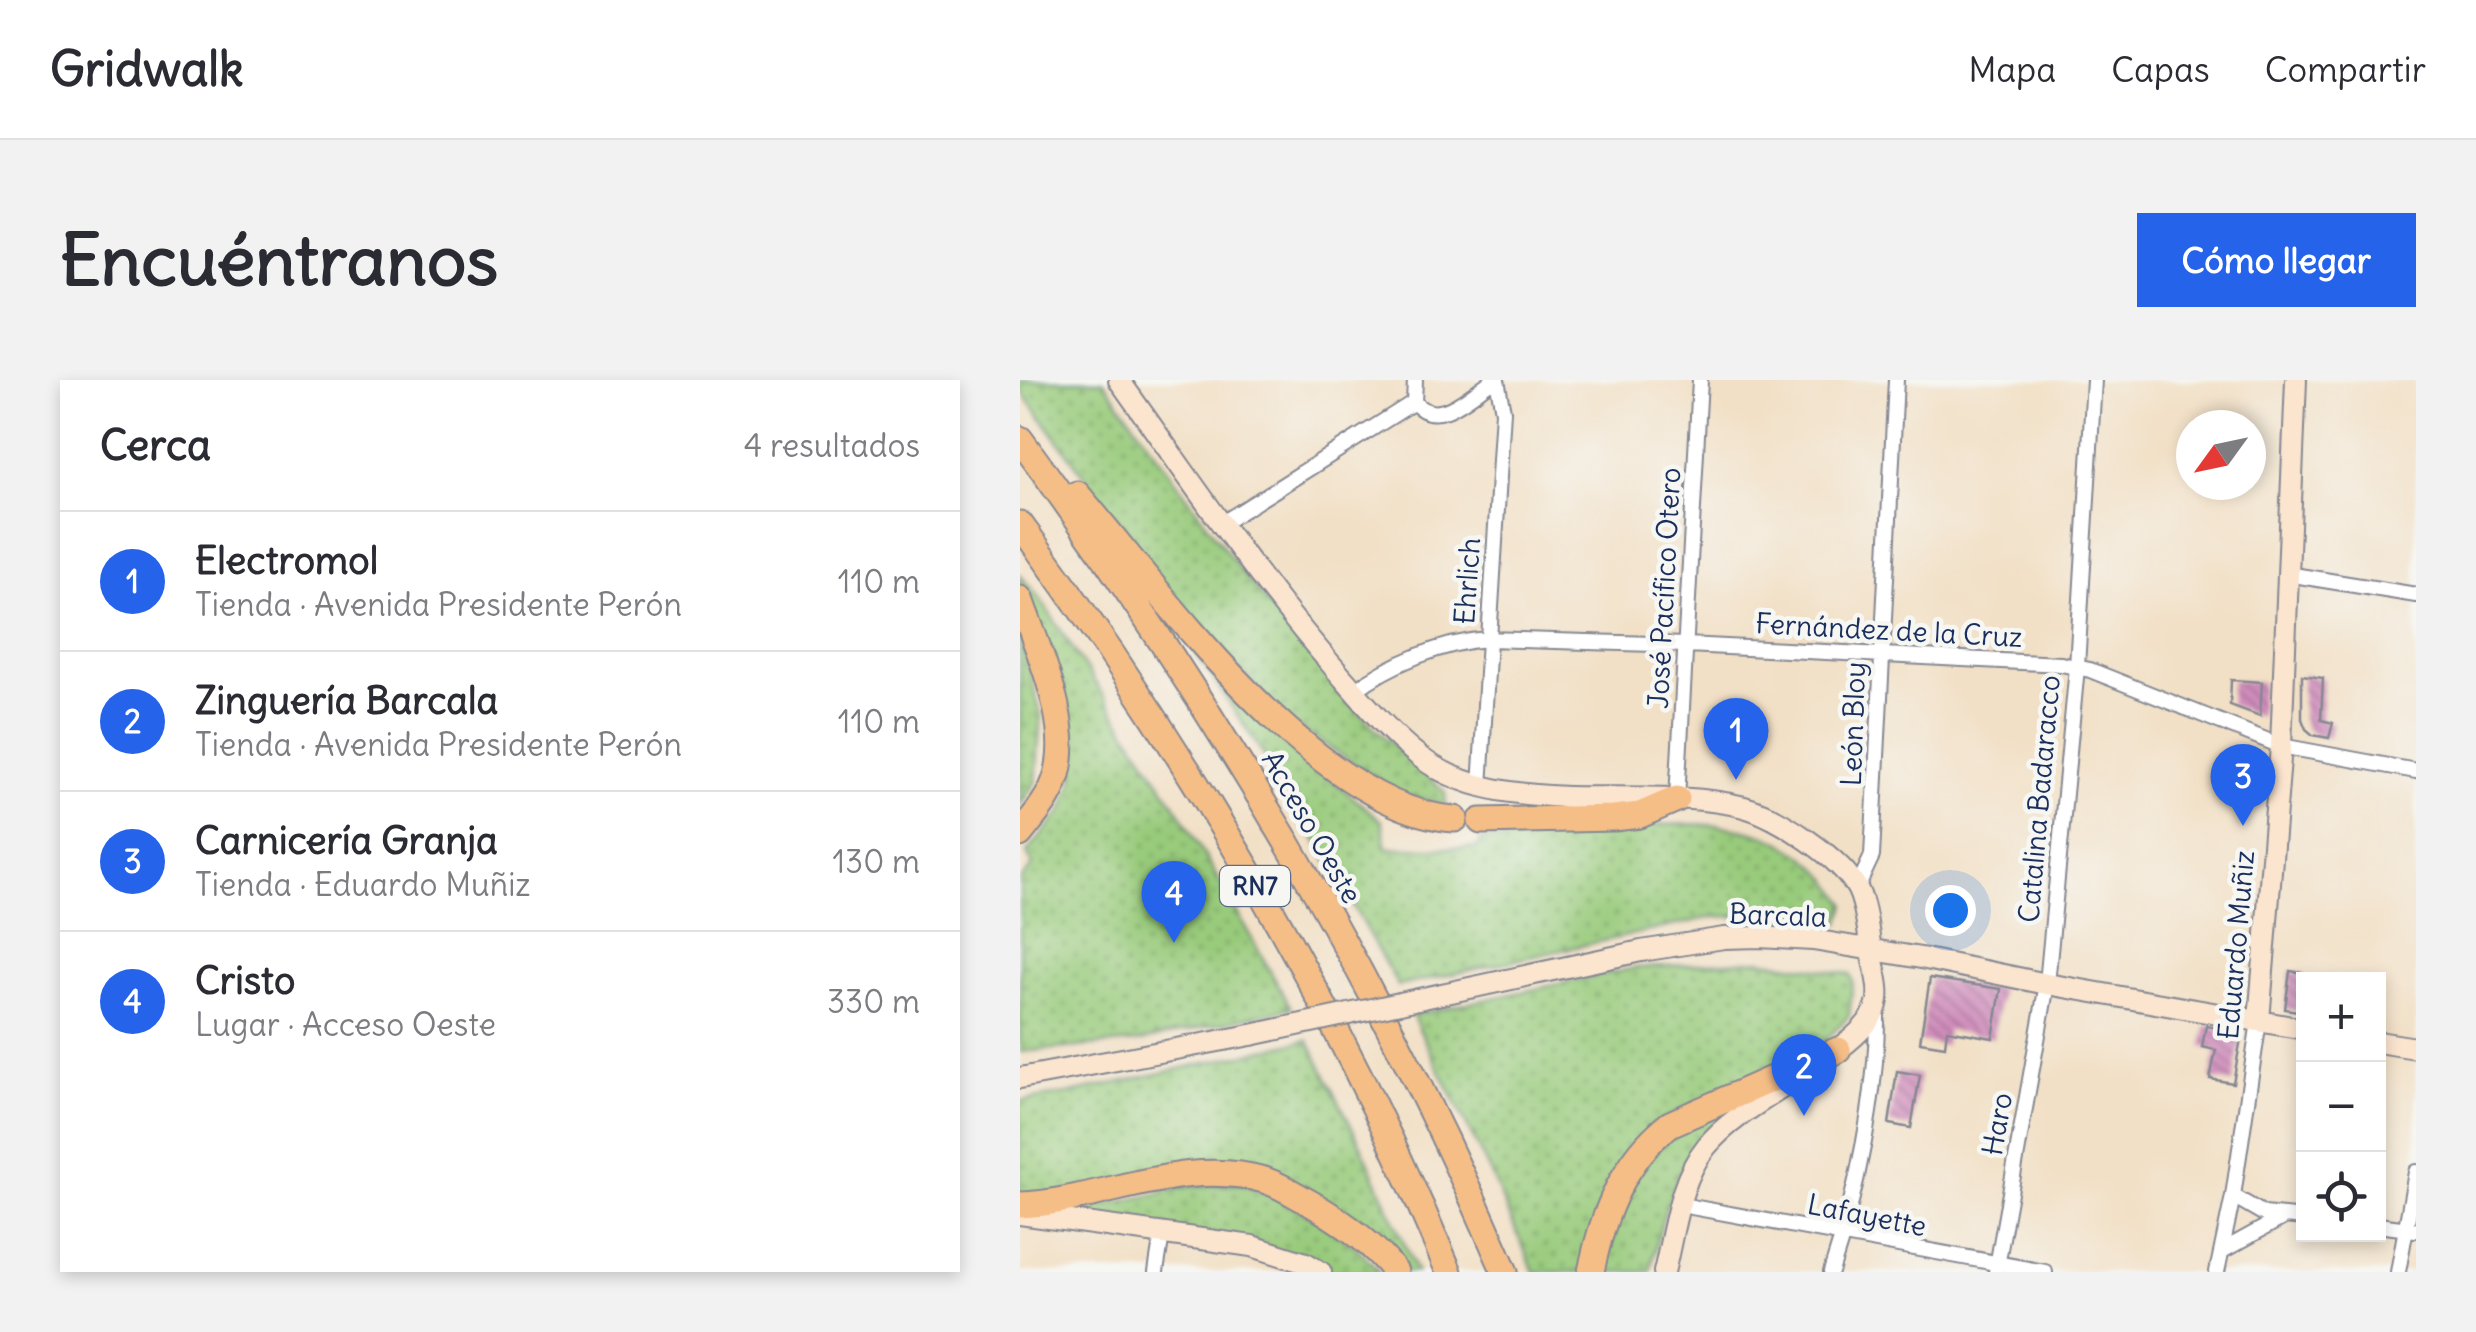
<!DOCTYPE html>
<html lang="es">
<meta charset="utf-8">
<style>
body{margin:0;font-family:Delius,sans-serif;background:#f2f2f3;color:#2b2b33}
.controls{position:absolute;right:30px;bottom:30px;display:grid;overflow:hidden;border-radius:0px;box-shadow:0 5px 15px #0003}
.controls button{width:90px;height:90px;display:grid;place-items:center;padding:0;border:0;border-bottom:2px solid #e1e1e2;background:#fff;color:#2b2b33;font:50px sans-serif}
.compass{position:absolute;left:1156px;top:30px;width:90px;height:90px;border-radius:50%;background:#fff;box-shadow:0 5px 15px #0003;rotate:237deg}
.you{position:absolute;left:930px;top:530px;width:35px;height:35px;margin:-25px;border:8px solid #fff;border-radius:50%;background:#1a73e8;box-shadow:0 0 0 15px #1a73e833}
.badge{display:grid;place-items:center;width:65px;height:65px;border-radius:50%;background:#2563eb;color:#fff;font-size:32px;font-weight:700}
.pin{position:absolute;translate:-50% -82px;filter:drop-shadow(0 2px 5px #0008)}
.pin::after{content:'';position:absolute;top:52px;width:35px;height:30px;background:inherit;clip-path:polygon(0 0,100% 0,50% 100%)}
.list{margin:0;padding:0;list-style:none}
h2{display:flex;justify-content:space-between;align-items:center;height:130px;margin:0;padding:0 40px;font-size:42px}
h2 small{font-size:32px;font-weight:400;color:#7c7c81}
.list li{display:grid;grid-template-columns:65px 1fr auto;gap:30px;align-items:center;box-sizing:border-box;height:140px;padding:0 40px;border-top:2px solid #e1e1e2}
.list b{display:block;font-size:38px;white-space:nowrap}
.list p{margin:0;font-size:32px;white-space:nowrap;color:#7c7c81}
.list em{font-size:32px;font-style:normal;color:#7c7c81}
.icon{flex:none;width:55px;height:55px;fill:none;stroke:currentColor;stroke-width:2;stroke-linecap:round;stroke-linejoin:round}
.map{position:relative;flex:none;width:1396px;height:892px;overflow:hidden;border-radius:0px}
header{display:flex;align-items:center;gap:60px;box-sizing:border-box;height:140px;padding:0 50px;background:#fff;border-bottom:2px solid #e1e1e2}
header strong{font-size:48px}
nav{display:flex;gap:55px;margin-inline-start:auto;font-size:35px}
.intro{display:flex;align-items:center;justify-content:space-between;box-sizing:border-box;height:240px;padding:0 60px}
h1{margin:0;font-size:70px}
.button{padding:25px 45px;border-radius:0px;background:#2563eb;color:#fff;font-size:35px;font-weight:700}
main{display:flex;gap:60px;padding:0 60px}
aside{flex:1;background:#fff;border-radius:0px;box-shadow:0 5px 15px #0003}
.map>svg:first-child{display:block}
</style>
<header>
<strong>Gridwalk</strong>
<nav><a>Mapa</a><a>Capas</a><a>Compartir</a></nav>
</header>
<div class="intro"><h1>Encuéntranos</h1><a class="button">Cómo llegar</a></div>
<main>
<aside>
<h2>Cerca<small>4 resultados</small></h2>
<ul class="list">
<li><span class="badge">1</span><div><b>Electromol</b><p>Tienda · Avenida Presidente Perón</p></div><em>110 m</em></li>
<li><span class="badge">2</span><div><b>Zinguería Barcala</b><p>Tienda · Avenida Presidente Perón</p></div><em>110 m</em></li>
<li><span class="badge">3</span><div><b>Carnicería Granja</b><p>Tienda · Eduardo Muñiz</p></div><em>130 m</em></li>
<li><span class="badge">4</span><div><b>Cristo</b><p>Lugar · Acceso Oeste</p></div><em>330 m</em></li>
</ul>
</aside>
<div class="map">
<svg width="1396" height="892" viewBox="0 0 1396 892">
<defs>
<pattern id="grass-dots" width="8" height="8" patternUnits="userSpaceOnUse" patternTransform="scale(2.5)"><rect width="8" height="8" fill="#99cb7b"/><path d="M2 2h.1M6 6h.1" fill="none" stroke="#7ca568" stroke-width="1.8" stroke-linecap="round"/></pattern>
<pattern id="building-back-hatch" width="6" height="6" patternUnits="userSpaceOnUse" patternTransform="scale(2.5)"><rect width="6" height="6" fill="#d08cbb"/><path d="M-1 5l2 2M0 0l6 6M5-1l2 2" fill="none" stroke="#a8739b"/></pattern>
</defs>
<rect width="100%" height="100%" fill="#f6f6f2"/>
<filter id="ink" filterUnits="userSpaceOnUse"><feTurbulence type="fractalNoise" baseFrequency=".01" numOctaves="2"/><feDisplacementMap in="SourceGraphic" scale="20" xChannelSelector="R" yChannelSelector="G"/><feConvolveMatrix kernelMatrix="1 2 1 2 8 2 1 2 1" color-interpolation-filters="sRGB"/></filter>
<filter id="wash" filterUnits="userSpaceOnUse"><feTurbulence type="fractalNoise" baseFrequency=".0048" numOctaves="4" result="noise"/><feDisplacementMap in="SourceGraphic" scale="40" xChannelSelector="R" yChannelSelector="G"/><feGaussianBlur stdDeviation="2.25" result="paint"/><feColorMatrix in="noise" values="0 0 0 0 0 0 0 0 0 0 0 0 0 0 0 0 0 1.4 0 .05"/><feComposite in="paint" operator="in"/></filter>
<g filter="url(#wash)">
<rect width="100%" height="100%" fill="#f2e0c6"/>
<path fill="url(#grass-dots)" stroke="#5a7d6c" stroke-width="2.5" d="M0 0H83L226 198 348 342 425 412 426 424 384 416 273 344 169 237 0 9Z
M0 195 21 220 164 439 271 628 117 662 0 672V501L13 485 7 473 42 431 53 402 55 365 0 205Z
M0 253 21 335 16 401 0 426Z
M175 272 258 356 362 441 367 468H458L462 459C585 465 748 392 826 524L820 543 802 544 741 535 693 537 378 606 270 414Z
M739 580 830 594 833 601 829 636 797 669 633 744 563 892H514L472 796 392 635 615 588Z
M288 660 341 765 397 892H378L253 799 0 818V721L47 714Z
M741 713C720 728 696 742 679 761 653 790 638 855 630 892H582C596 848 606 796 642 764 668 740 709 728 741 713Z
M222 804C271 822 326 851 360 892H312L54 835 57 831 168 807Z"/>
<g id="blocks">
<path fill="url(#building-back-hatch)" d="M1282 295 1303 298 1301 340 1313 343 1309 358 1293 355 1286 349 1282 339Z
M1211 300 1242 302 1240 336 1210 325Z
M1270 591 1284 593V632L1265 629Z
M910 598 981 609 973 658 927 650 925 666 900 662Z
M1186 646 1216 651 1221 658 1213 703 1190 699 1196 670 1182 667Z
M877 691 900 695 891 748 869 744Z"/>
</g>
</g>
<g filter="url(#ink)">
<use href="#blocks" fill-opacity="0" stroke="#868892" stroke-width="2.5"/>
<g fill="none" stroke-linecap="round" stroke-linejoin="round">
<g stroke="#868892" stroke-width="18">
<path id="street" d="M395 0 394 22C417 50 450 15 473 0
M201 144 394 22
M1267 194 1396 215
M334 311C370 284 423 262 468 259L667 265 1041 284 1070 290 1261 366 1396 391
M460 407 483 31 477 0
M657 419 680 0
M837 508 852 476 876 0
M1213 816 1244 834 1284 838
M661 825 1025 892
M1358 845 1396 850
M1202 871 1262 838
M136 892 142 854
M811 892C836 816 858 711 857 631
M976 892 1027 604 1057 287 1074 0
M1197 892 1213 816 1239 641
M1378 892 1396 792"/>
</g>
<g stroke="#868892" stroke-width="24">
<path id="secondary" d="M99 0C169 98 237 199 316 290 342 320 368 352 400 377 484 442 625 402 724 427 756 435 823 479 838 510 847 529 848 555 852 576 855 592 862 612 856 628 849 647 825 665 809 676
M380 623 621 571 704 558 739 557 793 560 901 578 1027 604 1284 649
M1239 641 1261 366 1276 0
M1358 662 1396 668
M0 698 231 655
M0 834 232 866 286 883 301 892
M644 892C654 852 659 800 686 767 710 737 753 715 785 693"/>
</g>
<g stroke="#868892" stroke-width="29">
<path id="highway" d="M0 59C191 318 358 596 485 892
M57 114C142 213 297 431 435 439
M0 144C169 374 319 628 429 892
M0 219C18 271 55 347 35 401 28 421 13 437 0 454
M461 441 594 438 620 435 657 419
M0 825C80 822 164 776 244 800 261 805 277 816 292 824 323 842 353 863 375 892
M571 892C582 836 603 780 650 744L818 670"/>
</g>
<use href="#street" stroke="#fff" stroke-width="14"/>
<use href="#secondary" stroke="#fbe5cf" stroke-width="20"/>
<use href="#highway" stroke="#f6be87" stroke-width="25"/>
<g stroke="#868892" stroke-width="24" stroke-linecap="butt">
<path id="secondary-bridge" d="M231 655 380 623"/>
</g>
<use href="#secondary-bridge" stroke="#fbe5cf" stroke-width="20"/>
</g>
</g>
<g text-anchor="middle" stroke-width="9" stroke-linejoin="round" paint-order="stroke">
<rect fill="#f6f6f2" stroke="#5d6b8a" stroke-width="2.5" x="200" y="486" width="70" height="40" rx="8"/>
<g font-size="25" font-weight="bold" fill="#1b2f5e">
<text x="235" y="515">RN7</text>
</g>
<g font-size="28" fill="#1b2f5e" stroke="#f6f6f2">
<text transform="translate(447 201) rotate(-86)" y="10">Ehrlich</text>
<text transform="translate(644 208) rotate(-87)" y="10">José Pacífico Otero</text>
<text transform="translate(869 250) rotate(3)" y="10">Fernández de la Cruz</text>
<text transform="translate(833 344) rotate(-88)" y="10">León Bloy</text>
<text transform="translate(1019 419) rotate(-85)" y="10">Catalina Badaracco</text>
<text transform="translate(292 447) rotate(60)" y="10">Acceso Oeste</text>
<text transform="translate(758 535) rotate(2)" y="10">Barcala</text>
<text transform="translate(1216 565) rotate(-85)" y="10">Eduardo Muñiz</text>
<text transform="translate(977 744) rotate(-80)" y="10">Haro</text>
<text transform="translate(847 835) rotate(11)" y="10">Lafayette</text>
</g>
</g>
</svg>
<div class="controls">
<button>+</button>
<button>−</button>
<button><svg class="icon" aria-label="locate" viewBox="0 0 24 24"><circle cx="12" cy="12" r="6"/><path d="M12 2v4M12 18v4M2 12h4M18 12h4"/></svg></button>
</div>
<svg class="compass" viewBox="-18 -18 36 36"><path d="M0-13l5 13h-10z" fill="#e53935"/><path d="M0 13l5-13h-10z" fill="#7c7c81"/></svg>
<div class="you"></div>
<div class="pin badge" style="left:716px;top:400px">1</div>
<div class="pin badge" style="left:784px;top:736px">2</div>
<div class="pin badge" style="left:1223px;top:446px">3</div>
<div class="pin badge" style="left:154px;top:563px">4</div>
</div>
</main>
